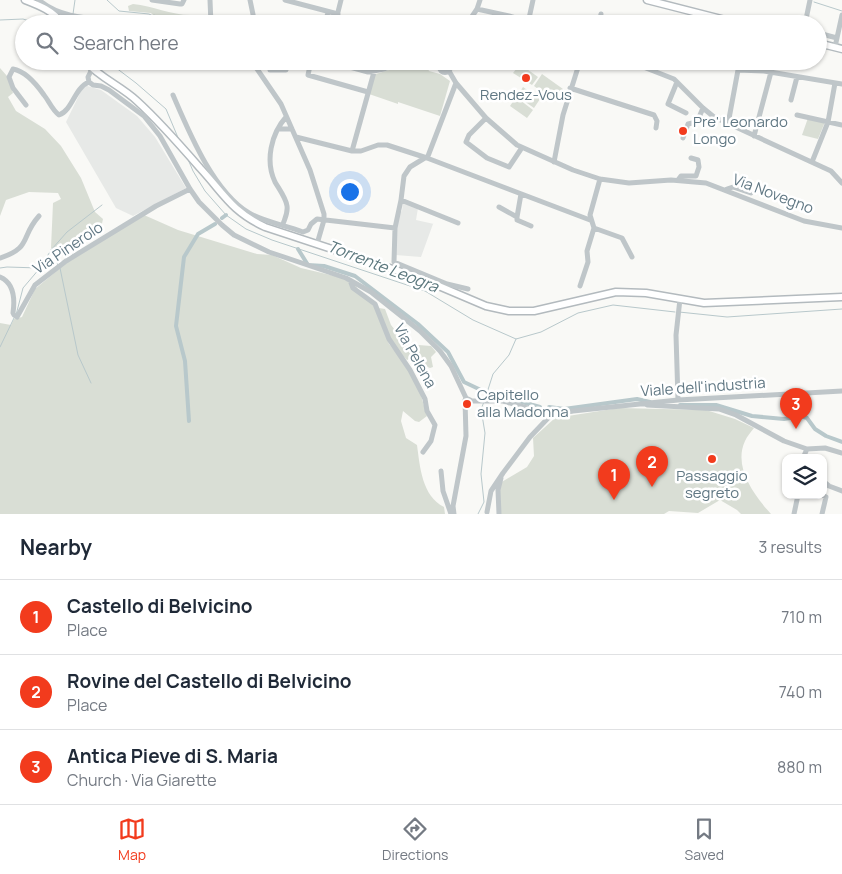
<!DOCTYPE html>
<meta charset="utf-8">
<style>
body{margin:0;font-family:Manrope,sans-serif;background:#f2f2f3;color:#1f2937}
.controls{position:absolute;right:15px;bottom:15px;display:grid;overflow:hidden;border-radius:10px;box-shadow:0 1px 4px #0004}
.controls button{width:45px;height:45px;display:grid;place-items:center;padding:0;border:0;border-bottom:1px solid #e0e1e3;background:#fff;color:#1f2937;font:25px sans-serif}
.you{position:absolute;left:349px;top:191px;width:18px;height:18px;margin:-12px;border:4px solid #fff;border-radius:50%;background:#1a73e8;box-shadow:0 0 0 8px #1a73e833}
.badge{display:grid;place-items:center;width:32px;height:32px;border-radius:50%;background:#f23b1d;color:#fff;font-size:16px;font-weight:700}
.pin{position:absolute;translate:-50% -41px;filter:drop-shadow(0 1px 2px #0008)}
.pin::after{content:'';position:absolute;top:26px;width:18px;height:15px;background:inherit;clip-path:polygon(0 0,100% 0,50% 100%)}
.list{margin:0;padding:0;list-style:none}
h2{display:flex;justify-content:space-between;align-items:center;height:65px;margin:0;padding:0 20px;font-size:21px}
h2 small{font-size:16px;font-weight:400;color:#747a83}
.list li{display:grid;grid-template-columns:32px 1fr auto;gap:15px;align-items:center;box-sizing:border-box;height:75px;padding:0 20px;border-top:1px solid #e0e1e3}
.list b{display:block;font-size:19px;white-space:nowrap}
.list p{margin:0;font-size:16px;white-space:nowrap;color:#747a83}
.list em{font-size:16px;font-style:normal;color:#747a83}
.icon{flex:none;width:28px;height:28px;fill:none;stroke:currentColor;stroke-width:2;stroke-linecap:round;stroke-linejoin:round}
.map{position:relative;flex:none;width:842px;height:514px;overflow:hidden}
.search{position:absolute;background:#fff;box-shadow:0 1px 4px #0004;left:15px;right:15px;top:15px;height:55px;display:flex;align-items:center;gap:12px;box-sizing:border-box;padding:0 18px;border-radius:28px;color:#747a83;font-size:19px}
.sheet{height:290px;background:#fff}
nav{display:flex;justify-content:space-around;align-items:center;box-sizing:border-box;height:70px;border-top:1px solid #e0e1e3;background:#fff;font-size:14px;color:#747a83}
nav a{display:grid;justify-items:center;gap:2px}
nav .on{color:#f23b1d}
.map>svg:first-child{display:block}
</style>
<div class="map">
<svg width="842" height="514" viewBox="0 0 842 514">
<rect width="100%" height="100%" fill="#f9f9f6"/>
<path fill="#e7e9e7" d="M84 85 101 90 137 116 155 137 186 188 133 216 116 208 66 122Z
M403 203 418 208 416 220 434 224H433L421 257 396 255 393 248 399 213 402 211Z"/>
<path fill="#d9ded5" d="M133 4C154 6 172 16 194 15L198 24C180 24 164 28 151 13L129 11 128 6Z
M520 64 538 77 532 85 513 73Z
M405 65 427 67 429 71 440 74 450 81 440 116 398 102V104L369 94 374 76 376 74Z
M0 68 7 76 13 93 8 97 16 111 45 129 61 146 81 178 95 212 103 219 101 228 62 256 51 248 53 203 61 199 58 193 29 192 6 200 0 216Z
M542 74 563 89 555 101 534 86Z
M523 87 540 99 534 108 517 96Z
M516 97 533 110 527 118 510 106Z
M808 118 825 122 818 139 802 135Z
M144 215 178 230 257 254 272 255 301 268 339 277 356 285 359 294 376 306 389 344 415 375 427 416 419 422 415 421 403 411 401 421 406 438 417 445C420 467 422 496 444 507L445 514H0V323L11 325 14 319 22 317 35 289 65 264Z
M379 308 385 309 391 325 406 344 431 346 436 352 431 357 433 367 430 368 423 365 418 355 407 360 392 345Z
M619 408 706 410 735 419 754 428C751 432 747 436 745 441 733 467 754 495 771 514H741L737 510 720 500 698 513 669 511 664 514H499L500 483 527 467 534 456 533 438 555 418Z"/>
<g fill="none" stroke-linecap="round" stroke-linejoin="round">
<path stroke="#b8c8cb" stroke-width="1" d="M107 0 119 11 149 14 153 16
M814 2 842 11
M73 14 75 0
M0 20 23 19 39 24
M71 24 72 18
M151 24 154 15
M107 61 136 83 166 109 179 140
M187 157 193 171 205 191 226 215 246 229 272 240 425 291 473 320 516 339 541 332 578 313 613 305 675 312
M51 250 58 265
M0 268 7 267 39 268
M60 268 78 355 91 383
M679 312 727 317 842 309
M16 315 23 288 40 268 51 250 67 232 102 205
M0 347 14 318
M485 399 493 374 509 355 516 339
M543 410 557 408
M478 514 484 502 481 474 485 433 481 409 484 402"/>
<path stroke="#b8c8cb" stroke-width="4" d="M222 218 226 215
M298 249 308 265 324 266 355 276 418 324 448 352 464 382 483 391
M486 391 491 393
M500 395 503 396
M511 399 540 407
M680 405H716L752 416 784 419 801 416 807 418 815 429 826 436 842 442
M549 407 564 409 637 399 650 402
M189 421 185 361 176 326 184 257 198 234 215 224"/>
<g stroke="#b3babe" stroke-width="9">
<path id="major" d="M25 0C38 5 54 11 62 24
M647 0 741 24
M818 43 842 49
M85 61C100 78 121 86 137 101 159 121 180 145 200 168 224 194 231 211 265 227L420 278 486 306 509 311H534L616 292 646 293 704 303 842 297"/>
</g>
<path stroke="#bfc6c9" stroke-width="5" d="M39 0C67 24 107 16 141 24
M152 0 180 4H182L184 0
M210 0 211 24
M250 0 255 24
M285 0 338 14
M477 9 509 16 535 24
M528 23 533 0
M325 24 328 12
M335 24 341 0
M467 24 477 9 480 0
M599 24 601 14
M805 24 810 0
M818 33 837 38
M835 47 842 15
M254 61 255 66 281 104 310 170 324 214V220L317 244
M311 61 308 75 368 92
M328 61 368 72 384 69 403 62H410L439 67
M628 61 674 79 703 108 714 117 831 171 842 183
M439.5 67a5.5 5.5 0 1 1 11 0a5.5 5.5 0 1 1-11 0Z
M92 69 88 77 89 82 93 85 101 86 109 90 144 116 160 136 190 189 199 202 222 225 234 235 269 252 346 278 371 292 420 331 440 351 451 366 466 398 472 401H503L551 415 573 411 678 400 842 391
M270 70H286L288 61
M753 70 755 61
M449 71 456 83 486 118 517 145 573 170 600 179 629 183 671 180 706 183 804 221 842 228
M677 82 668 104 686 113
M456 83 428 156 410 167 404 176 401 200 395 228 394 262 447 284 468 289
M570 88 654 115 657 121 656 128
M173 95C189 132 213 191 249 213 264 222 285 225 303 232L308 230 311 224 317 219 395 228
M791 100 797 77
M26 105 13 88 9 77 13 69C25 71 37 85 44 95 49 101 52 110 59 115 73 110 74 88 89 82
M797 115 842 125
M486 118 469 135 466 142 487 158 509 167 521 149
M728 124 738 70 764 71 842 84
M278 129H292
M754 136 771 72
M296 137 352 151 374 72
M683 138 688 124 697 122 703 108
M352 151H361L378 145H387L427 158 590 220
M554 162 563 115 580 61
M812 162 828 122 835 83
M600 179 590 215 594 228 622 238 632 257
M678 180 681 176H696L699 167 698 160 691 158
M727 189 733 187 751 193
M401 200 458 223
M499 207 517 217 521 194
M517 217V220L531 226
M283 224C285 218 288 213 287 206 286 198 279 189 275 182 265 161 271 134 286 117
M0 258C32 248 20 237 39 216
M0 277C14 283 15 299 13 313L14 315 17 317 35 285 66 261 156 206 190 189
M350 280 353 288 375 304 389 339 410 370 425 399 427 411 435 425 431 441 423 452
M580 286 588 262 587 251 594 228
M678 400 676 335 680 299
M647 405 719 409 736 415 784 441 807 449 825 448 842 453
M803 458 807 449
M441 471 443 491 451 514
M823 481 829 486 842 491
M487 512 491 491 503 473 530 437 551 415
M454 514 453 506 466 436 465 400 466 398
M499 514 498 490 501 478
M794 514 798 495
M822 514 826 497 822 495"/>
<use href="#major" stroke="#fff" stroke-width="6"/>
</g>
<g fill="#f23b1d" stroke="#fff" stroke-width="2">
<circle cx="526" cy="78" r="5"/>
<circle cx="683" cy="131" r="5"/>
<circle cx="467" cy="404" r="5"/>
<circle cx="712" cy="459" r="5"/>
</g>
<g text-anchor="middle" stroke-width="5" stroke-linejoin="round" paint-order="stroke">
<g font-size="15" fill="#617884" stroke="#fff">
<text x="526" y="100">Rendez-Vous</text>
<text x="693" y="127" text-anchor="start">Pre' Leonardo<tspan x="693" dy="17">Longo</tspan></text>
<text x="477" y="400" text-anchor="start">Capitello<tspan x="477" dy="17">alla Madonna</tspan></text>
<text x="712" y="481">Passaggio<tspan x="712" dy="17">segreto</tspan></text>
</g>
<g font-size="15" fill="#617884" stroke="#fff">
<text transform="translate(773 194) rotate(21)" y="5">Via Novegno</text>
<text transform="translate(68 248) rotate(-34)" y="5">Via Pinerolo</text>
<text transform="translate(415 356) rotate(61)" y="5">Via Pelena</text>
<text transform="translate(703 387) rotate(-4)" y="5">Viale dell'industria</text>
</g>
<g font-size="16" font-style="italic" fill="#5c787e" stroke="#fff">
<text transform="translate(383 266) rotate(21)" y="6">Torrente Leogra</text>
</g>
</g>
</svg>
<div class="controls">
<button><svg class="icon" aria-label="layers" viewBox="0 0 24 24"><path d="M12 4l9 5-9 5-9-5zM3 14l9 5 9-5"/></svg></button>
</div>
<div class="you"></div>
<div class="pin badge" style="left:614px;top:500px">1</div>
<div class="pin badge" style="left:652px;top:487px">2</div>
<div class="pin badge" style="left:796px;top:429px">3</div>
<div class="search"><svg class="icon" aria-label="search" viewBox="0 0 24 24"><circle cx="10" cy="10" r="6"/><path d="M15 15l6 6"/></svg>Search here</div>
</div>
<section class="sheet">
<h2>Nearby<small>3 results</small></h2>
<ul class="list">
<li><span class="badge">1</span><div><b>Castello di Belvicino</b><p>Place</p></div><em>710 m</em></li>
<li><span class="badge">2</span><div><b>Rovine del Castello di Belvicino</b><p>Place</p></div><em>740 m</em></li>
<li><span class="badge">3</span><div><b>Antica Pieve di S. Maria</b><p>Church · Via Giarette</p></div><em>880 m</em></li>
</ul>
</section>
<nav>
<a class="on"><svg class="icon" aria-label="map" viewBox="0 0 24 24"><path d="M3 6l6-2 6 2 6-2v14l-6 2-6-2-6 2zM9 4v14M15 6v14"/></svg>Map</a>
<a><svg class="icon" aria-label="directions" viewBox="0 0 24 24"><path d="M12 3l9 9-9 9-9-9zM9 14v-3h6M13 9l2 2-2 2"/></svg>Directions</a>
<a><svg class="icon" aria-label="saved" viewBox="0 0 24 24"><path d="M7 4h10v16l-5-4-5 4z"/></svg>Saved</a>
</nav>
